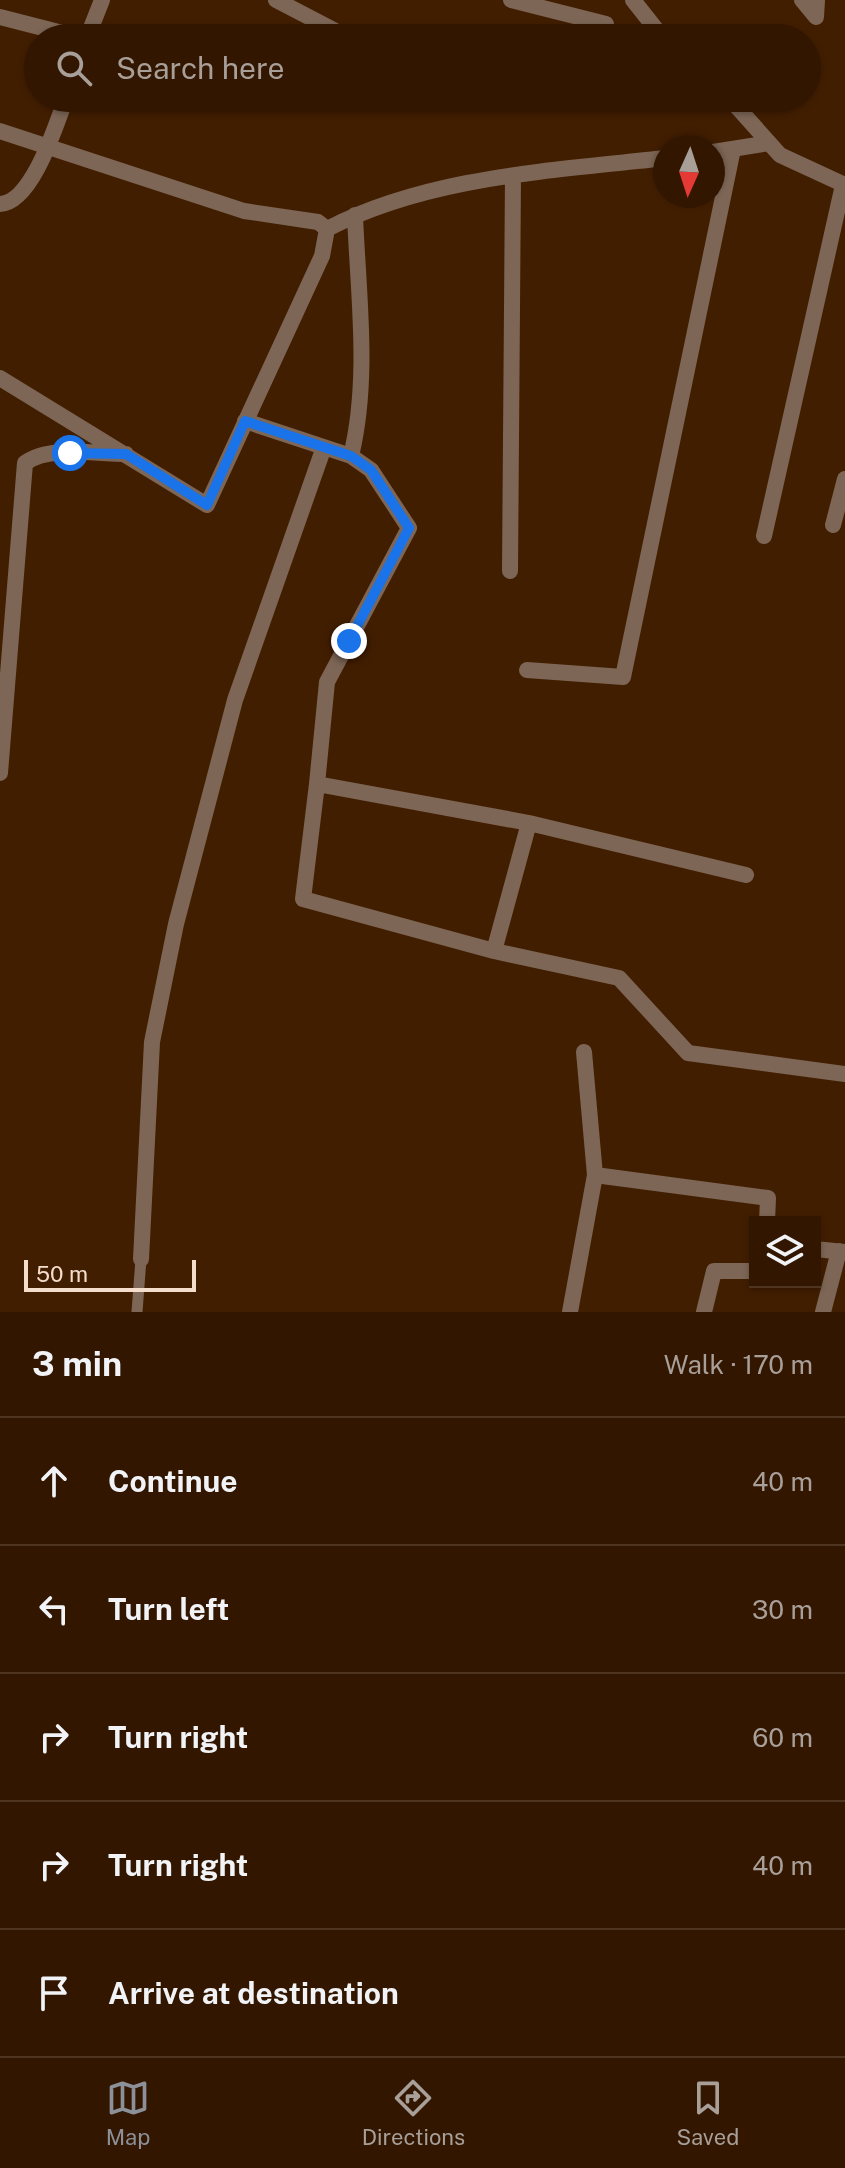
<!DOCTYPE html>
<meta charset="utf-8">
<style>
body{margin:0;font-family:"Public Sans",sans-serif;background:#3a1f0a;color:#f1f3f6}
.controls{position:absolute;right:24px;bottom:24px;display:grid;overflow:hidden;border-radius:0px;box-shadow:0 2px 6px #0004}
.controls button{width:72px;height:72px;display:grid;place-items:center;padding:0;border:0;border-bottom:2px solid #4d3522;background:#321600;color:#f1f3f6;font:40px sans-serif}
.compass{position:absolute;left:653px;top:136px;width:72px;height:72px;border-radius:50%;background:#321600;box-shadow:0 2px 6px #0004;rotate:183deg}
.scale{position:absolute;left:24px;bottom:20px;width:172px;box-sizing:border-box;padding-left:8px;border:4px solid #f5ddcc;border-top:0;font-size:22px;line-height:28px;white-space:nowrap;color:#f5ddcc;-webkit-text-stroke:6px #421e00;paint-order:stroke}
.stop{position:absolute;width:24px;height:24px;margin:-18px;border:6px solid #1a73e8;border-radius:50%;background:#fff}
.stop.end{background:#1a73e8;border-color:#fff;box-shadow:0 2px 8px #0008}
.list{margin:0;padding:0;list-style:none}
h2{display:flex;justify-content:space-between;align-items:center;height:104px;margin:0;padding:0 32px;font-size:34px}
h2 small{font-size:26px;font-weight:400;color:#a89f99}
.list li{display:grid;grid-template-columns:52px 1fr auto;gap:24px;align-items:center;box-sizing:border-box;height:128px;padding:0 32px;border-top:2px solid #4d3522}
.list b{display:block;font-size:30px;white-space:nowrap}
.list em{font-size:26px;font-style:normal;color:#a89f99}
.icon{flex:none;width:44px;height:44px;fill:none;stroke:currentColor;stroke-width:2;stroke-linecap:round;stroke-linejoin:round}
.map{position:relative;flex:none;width:845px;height:1312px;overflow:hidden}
.search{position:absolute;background:#321600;box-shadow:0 2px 6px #0004;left:24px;right:24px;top:24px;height:88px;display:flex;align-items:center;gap:20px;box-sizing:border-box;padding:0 28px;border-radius:44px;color:#a89f99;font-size:30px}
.sheet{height:744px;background:#321600}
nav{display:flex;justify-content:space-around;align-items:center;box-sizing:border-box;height:112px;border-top:2px solid #4d3522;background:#321600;font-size:22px;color:#a89f99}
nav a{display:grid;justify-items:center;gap:4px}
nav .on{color:#8c9099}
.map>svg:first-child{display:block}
</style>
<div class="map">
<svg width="845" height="1312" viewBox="0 0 845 1312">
<rect width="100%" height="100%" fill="#421e00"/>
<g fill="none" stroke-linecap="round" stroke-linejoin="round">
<path stroke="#7d6655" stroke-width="11" d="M137 1312 141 1259"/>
<path stroke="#7d6655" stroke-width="16" d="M276 0 349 38
M511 0 606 24
M802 0 816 17 817 0
M0 17 82 38
M87 38 102 0
M0 131 244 211 318 222 327 229 322 256 207 505 0 378
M713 152 769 143
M0 204C32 203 56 125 66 98
M327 229C430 176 552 171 665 158
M245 421 351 456 371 470 409 528 327 682 317 784 529 823 494 951 619 978 688 1053 845 1074
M351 456C370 378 358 294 355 215
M833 525 845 479
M764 536 843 185
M510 571 513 176
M527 670 623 677 733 149
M0 773 25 463C49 445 97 454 126 454
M317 784 303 899 494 951
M529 823 746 875
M584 1052 595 1175 768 1198 767 1222
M815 1249 845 1252
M141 1259 152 1042 176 924 235 700 324 447
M570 1312 595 1175
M704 1312 714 1271H755
M823 1312 839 1251"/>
<path stroke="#7d6655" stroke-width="16" d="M633 0 663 38
M729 98 780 155 845 185"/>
</g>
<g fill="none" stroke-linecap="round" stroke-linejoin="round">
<path stroke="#1a73e8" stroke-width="10" d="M70 453 126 454 207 505 245 421 351 456 371 470 409 528 349 641"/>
</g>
</svg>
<div class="controls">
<button><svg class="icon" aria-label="layers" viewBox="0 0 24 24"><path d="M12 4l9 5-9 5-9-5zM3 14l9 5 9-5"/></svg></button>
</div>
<svg class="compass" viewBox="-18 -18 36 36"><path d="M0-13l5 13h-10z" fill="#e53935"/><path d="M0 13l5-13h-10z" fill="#a89f99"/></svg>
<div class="scale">50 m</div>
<div class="stop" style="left:70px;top:453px"></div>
<div class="stop end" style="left:349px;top:641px"></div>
<div class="search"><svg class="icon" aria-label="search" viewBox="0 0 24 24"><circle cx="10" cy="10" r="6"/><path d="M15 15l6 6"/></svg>Search here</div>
</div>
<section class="sheet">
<h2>3 min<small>Walk · 170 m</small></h2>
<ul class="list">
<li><svg class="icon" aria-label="ahead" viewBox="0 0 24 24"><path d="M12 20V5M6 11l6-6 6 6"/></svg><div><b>Continue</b></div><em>40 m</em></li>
<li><svg class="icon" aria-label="left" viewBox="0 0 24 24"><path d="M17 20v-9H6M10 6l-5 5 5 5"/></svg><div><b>Turn left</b></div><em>30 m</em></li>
<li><svg class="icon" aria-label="right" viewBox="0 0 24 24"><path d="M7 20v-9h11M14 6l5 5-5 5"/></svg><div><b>Turn right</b></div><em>60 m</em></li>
<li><svg class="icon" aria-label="right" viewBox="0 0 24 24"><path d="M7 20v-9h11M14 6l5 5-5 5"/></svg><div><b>Turn right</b></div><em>40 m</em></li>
<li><svg class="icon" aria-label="arrive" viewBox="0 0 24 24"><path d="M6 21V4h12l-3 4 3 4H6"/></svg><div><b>Arrive at destination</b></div></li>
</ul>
</section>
<nav>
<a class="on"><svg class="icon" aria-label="map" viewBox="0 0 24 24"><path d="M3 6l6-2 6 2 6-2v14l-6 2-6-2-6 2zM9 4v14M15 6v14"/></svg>Map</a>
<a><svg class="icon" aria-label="directions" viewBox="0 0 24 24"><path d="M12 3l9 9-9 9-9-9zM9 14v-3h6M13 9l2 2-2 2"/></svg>Directions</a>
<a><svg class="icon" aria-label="saved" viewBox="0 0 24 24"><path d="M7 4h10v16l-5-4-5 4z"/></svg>Saved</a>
</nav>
